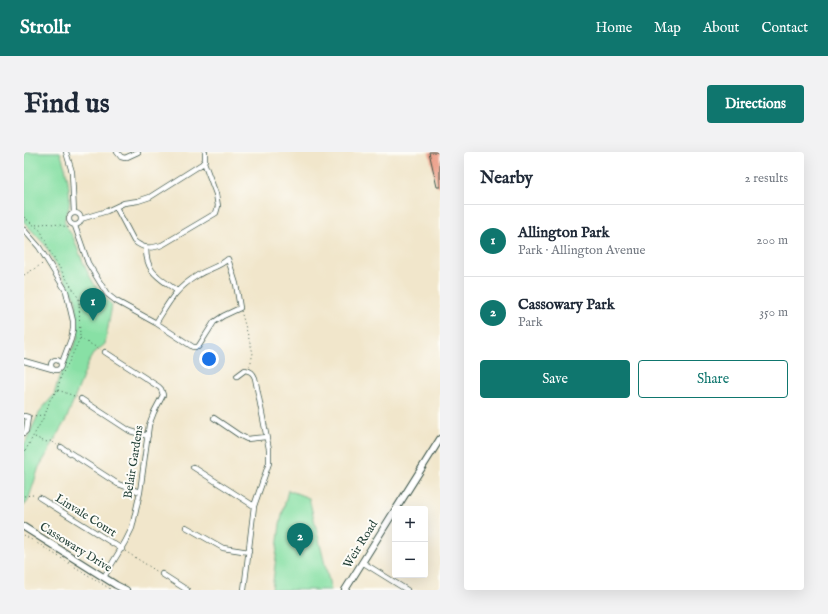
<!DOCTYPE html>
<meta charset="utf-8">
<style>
body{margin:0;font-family:"IM FELL English",serif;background:#f2f2f3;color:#1f2937}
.controls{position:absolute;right:12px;bottom:12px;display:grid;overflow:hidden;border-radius:4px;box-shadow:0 4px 16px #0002}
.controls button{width:36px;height:36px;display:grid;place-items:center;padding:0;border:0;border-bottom:1px solid #e0e1e3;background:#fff;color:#1f2937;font:20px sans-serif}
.you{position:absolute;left:185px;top:207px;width:14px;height:14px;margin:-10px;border:3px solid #fff;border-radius:50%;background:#1a73e8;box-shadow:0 0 0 6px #1a73e833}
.badge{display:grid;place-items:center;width:26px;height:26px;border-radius:50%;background:#0f766e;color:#fff;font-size:13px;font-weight:700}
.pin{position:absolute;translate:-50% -33px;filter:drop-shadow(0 1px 2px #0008)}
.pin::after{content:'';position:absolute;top:21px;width:14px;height:12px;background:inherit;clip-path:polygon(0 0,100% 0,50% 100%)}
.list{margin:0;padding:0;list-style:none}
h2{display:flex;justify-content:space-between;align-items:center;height:52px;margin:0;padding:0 16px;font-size:17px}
h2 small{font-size:13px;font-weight:400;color:#747a83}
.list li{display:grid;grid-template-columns:26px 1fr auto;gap:12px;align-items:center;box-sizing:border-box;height:72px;padding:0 16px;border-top:1px solid #e0e1e3}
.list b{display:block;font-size:15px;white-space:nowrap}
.list p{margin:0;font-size:13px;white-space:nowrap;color:#747a83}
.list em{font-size:13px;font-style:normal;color:#747a83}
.actions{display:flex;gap:8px;padding:12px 16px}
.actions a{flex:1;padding:9px 0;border:1px solid #0f766e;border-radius:4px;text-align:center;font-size:14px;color:#0f766e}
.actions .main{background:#0f766e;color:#fff}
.map{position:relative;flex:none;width:416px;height:438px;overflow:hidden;border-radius:4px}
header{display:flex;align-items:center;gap:24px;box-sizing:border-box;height:56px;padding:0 20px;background:#0f766e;color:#fff}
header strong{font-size:19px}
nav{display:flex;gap:22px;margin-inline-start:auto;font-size:14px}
.intro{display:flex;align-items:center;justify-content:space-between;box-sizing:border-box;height:96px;padding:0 24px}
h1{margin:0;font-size:28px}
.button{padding:10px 18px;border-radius:4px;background:#0f766e;color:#fff;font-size:14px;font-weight:700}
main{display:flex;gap:24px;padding:0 24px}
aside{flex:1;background:#fff;border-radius:4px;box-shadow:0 4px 16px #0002}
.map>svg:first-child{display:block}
</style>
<header>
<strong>Strollr</strong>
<nav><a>Home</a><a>Map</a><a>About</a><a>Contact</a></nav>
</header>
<div class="intro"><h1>Find us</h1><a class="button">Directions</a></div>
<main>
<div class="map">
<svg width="416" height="438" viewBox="0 0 416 438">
<rect width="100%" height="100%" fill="#fdfcf7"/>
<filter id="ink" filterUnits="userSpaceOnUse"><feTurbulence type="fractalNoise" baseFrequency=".025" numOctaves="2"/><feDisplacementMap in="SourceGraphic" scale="8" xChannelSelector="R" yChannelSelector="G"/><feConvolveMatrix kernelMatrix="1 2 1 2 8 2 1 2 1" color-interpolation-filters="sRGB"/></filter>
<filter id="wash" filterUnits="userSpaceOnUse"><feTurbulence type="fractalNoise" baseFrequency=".012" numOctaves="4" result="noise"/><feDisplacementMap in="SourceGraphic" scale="16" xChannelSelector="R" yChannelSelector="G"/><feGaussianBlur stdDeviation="0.9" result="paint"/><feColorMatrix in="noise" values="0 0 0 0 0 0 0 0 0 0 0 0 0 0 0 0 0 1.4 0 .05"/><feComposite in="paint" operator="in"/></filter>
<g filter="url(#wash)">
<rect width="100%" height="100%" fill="#f1e6cb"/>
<path fill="#88e0a5" stroke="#548e6c" d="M0 0H36C42 17 47 36 45 54 45 60 39 64 41 71 43 77 48 82 50 87 59 111 68 136 88 153L81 192 69 202 65 209 42 268 33 283 25 299 15 315 4 349 0 354V293L16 259 30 243 35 225 54 185 52 148 21 93 0 70Z
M264 338 285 346 307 438H248L256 372Z"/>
<g id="blocks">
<path fill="#ea9881" d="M405 0H416V35H413Z"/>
</g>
</g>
<g filter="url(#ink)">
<use href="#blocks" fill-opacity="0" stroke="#3e564b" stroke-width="1"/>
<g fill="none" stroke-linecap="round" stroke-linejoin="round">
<g stroke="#3e564b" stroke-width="6">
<path id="street" d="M42 0 48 20 50 61
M93 0 97 5 101 6 114 0
M92 55 110 89C120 97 126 97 138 93L192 61 194 54 192 42 180 10
M45 67a6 6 0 1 1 12 0a6 6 0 1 1-12 0Z
M57 67 83 59 100 51 114 49 126 45 178 12 181 8V0
M51 74 64 111 83 142 92 149 132 171 169 195H174L176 192 190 170 199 164 216 156 212 132 204 107C195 115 184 117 174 123 151 137 145 150 132 171
M0 78 15 95 42 139 49 169V177L47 187 37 213
M122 96C122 121 135 125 153 139
M27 213a5 5 0 1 1 10 0a5 5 0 1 1-10 0Z
M0 209 28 217
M213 224 221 218C227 219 229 221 231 226L245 297V311L230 354 220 438
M57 247 106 279 124 284
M0 264 4 265 2 279 0 281
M190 266 215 283 223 287 242 285
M37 295 94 332 116 340
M169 315 230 354
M16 346 98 397
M162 375 199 396 225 400
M338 410 383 438
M138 422 163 438
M80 425 101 390 108 376 116 340 125 273 130 260 139 243 137 237 135 235 81 200"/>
</g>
<g stroke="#3e564b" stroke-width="8">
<path id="secondary" d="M372 357 416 287
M0 375 92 433 102 438
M321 438 371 358"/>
</g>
<path stroke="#3e564b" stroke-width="1" stroke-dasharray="1 3" stroke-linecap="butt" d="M0 65 17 79 26 100 55 147 56 186 45 210 38 222 33 238 26 248 21 263 0 301
M12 73C24 70 34 72 46 76
M0 123 20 111
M217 159 229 201 226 214
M56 186 77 198
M34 238 53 245
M7 264 20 263
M11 285 21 290 27 289 33 293
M0 344 9 343
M0 383 88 438
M101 399 134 420"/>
<use href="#street" stroke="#fff" stroke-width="4.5"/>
<use href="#secondary" stroke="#fff" stroke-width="6"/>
</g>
</g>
<g text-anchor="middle" stroke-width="4" stroke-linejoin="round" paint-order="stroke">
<g font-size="12" fill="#1f3d34" stroke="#fdfcf7">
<text transform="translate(109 310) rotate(-81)" y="4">Belair Gardens</text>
<text transform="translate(62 363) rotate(32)" y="4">Linvale Court</text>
<text transform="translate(336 392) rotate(-58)" y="4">Weir Road</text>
<text transform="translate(52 395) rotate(32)" y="4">Cassowary Drive</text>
</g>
</g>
</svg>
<div class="controls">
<button>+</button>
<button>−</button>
</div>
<div class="you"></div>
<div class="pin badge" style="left:69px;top:169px">1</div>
<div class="pin badge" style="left:276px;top:404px">2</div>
</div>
<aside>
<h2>Nearby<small>2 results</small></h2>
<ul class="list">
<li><span class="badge">1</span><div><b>Allington Park</b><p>Park · Allington Avenue</p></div><em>200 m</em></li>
<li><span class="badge">2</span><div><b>Cassowary Park</b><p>Park</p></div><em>350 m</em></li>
</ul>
<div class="actions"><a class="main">Save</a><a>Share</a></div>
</aside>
</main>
